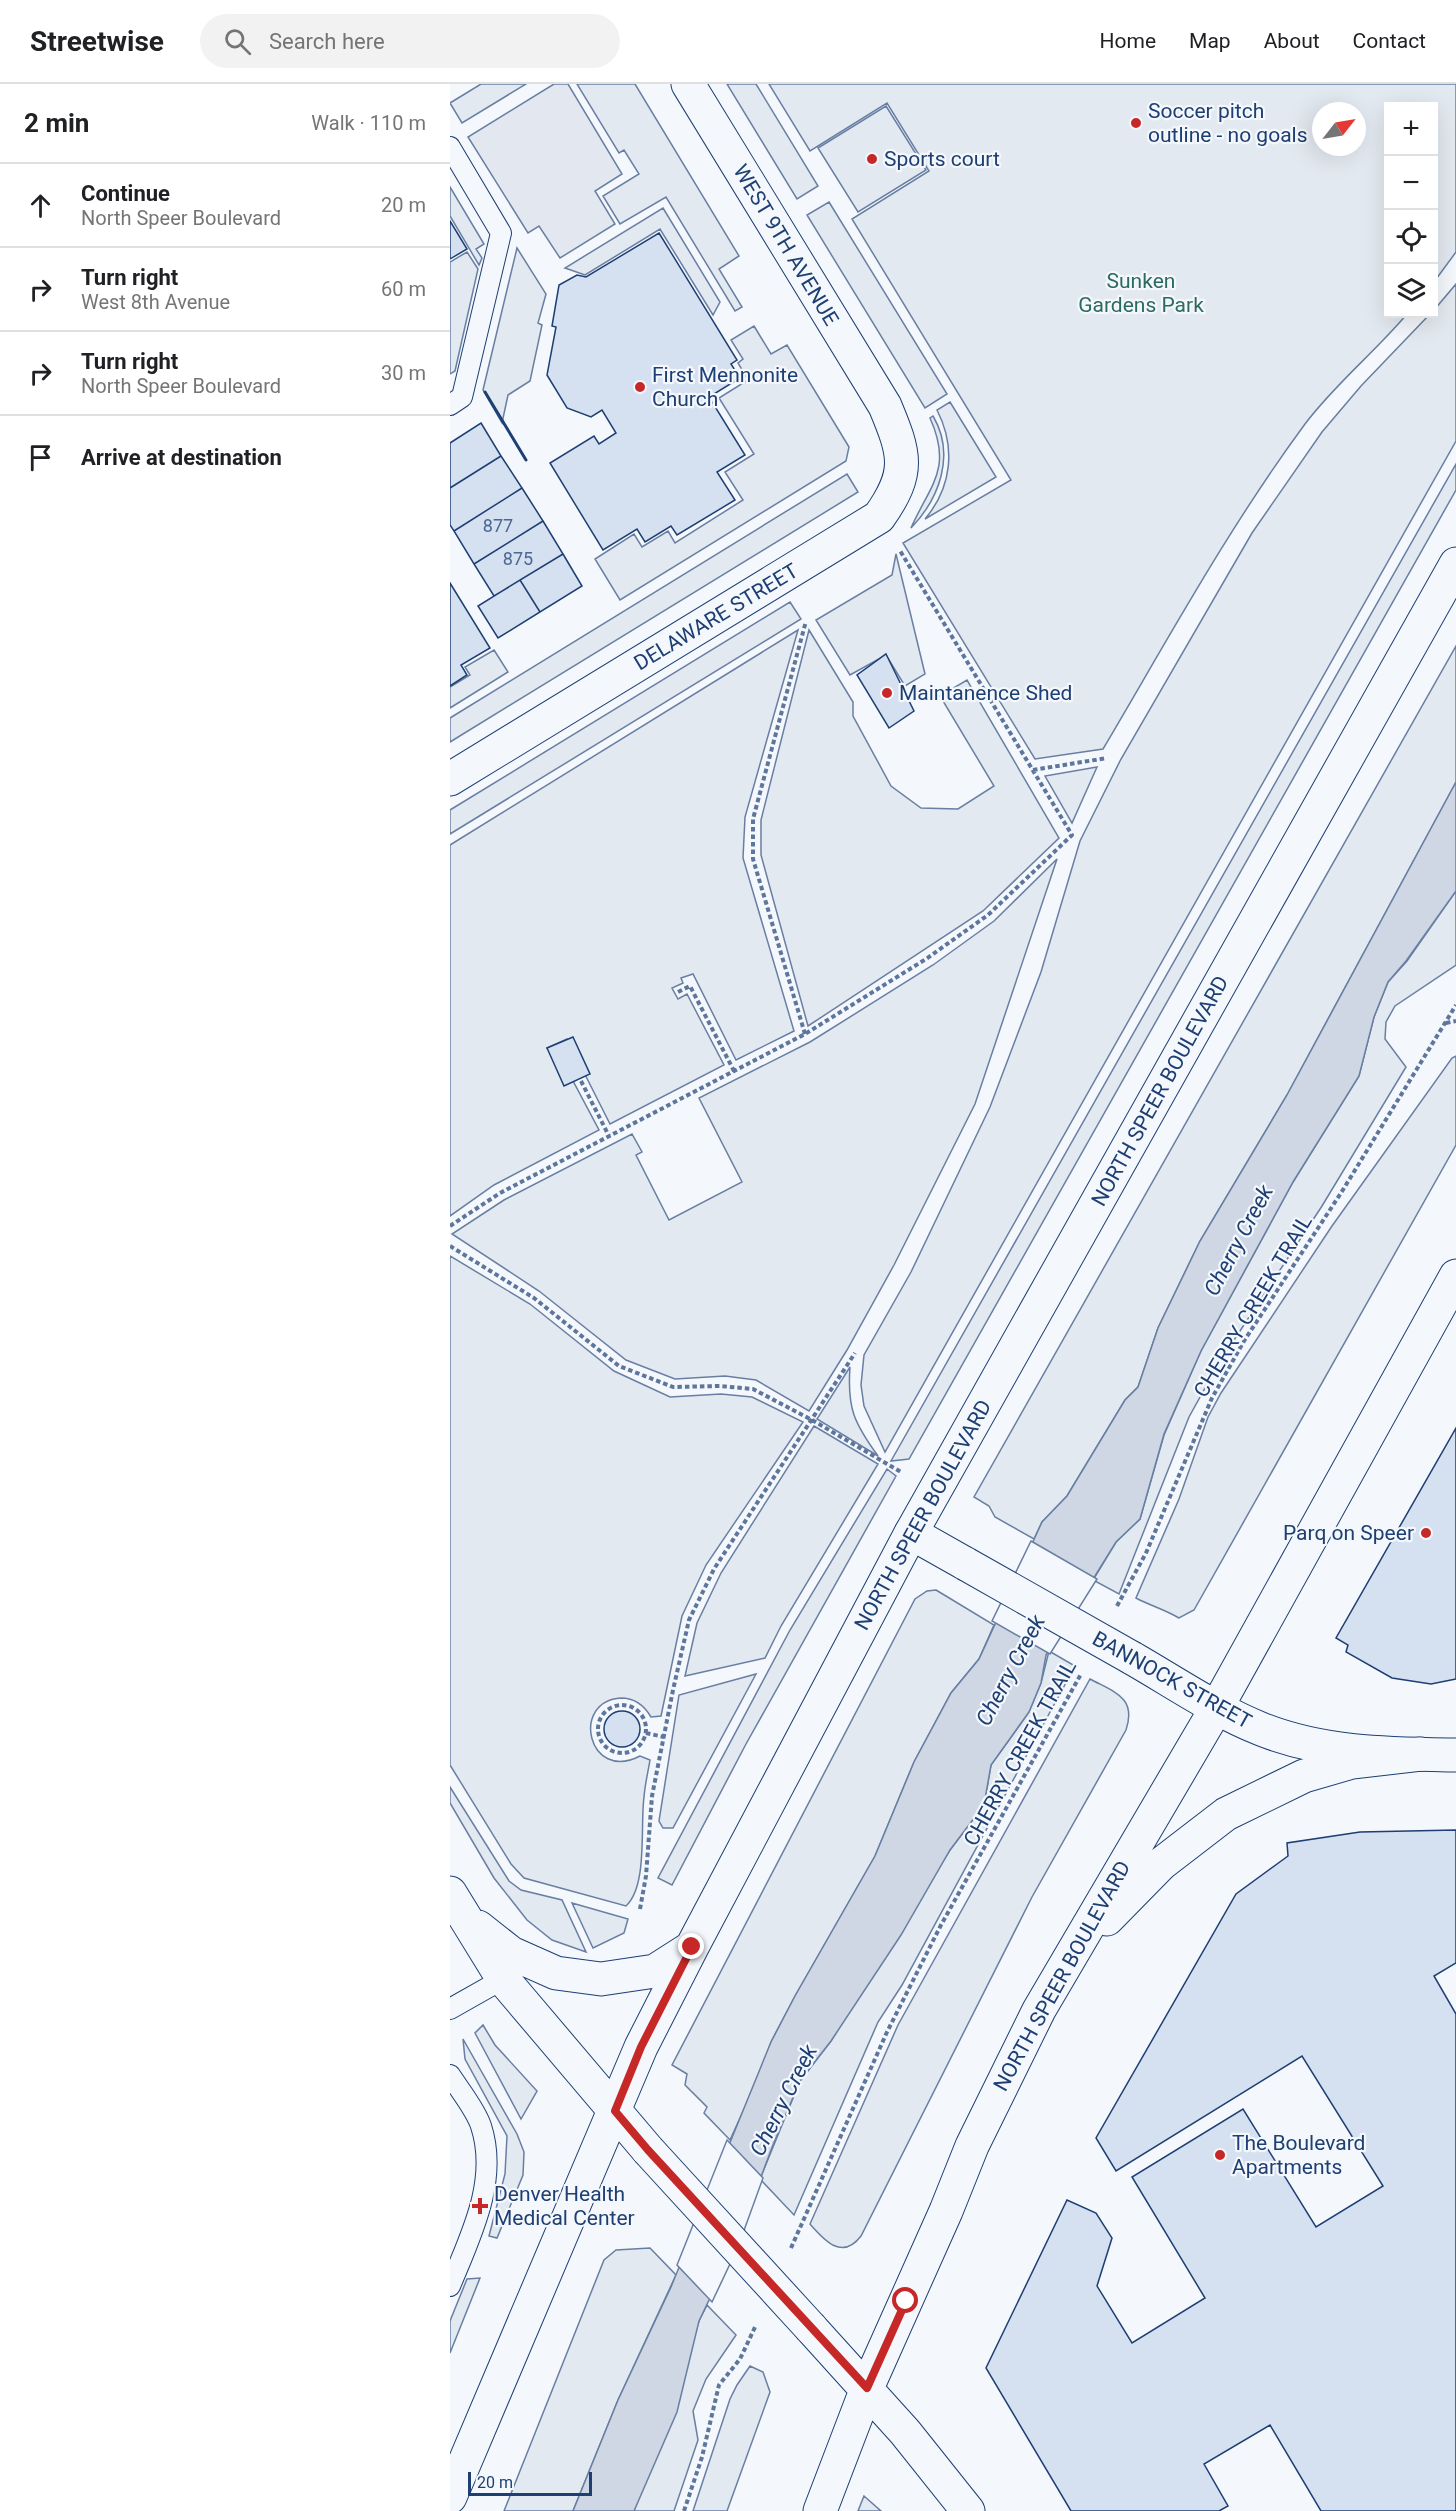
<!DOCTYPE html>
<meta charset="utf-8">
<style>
body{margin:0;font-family:Roboto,sans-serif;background:#f2f2f2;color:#202124}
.controls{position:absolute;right:18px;top:18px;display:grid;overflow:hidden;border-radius:0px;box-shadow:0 6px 24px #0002}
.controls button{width:54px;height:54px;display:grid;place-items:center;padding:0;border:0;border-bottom:2px solid #e0e0e0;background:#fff;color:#202124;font:30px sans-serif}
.compass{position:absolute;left:862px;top:18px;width:54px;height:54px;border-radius:50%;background:#fff;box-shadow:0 6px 24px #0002;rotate:59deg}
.scale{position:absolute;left:18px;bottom:15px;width:124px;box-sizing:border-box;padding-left:6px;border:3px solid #1d3f73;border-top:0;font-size:16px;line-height:21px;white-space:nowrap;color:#1d3f73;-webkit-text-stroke:4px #f4f7fb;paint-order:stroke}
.stop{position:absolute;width:18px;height:18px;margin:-14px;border:4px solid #c62828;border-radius:50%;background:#fff}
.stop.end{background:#c62828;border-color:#fff;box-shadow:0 2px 6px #0008}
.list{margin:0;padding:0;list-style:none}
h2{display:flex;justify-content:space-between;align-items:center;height:78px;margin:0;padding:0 24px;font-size:26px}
h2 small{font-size:20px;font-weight:400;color:#757577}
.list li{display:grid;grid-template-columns:39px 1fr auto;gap:18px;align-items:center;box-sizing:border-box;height:84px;padding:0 24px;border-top:2px solid #e0e0e0}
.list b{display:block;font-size:22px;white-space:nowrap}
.list p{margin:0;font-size:20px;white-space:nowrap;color:#757577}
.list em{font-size:20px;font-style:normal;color:#757577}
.icon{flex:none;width:33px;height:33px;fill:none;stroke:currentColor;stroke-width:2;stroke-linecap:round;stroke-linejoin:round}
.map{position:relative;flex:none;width:1006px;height:2427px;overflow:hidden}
header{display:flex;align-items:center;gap:36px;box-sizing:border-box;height:84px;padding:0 30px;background:#fff;border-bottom:2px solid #e0e0e0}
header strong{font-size:28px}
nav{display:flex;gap:33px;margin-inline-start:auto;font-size:21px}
.search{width:420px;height:54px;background:#f2f2f2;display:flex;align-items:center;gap:15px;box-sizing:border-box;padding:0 21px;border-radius:33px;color:#757577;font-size:22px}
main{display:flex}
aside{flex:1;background:#fff}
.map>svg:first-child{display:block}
</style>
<header>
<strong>Streetwise</strong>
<div class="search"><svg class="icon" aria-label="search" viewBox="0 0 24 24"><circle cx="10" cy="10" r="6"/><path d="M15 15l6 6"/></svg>Search here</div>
<nav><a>Home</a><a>Map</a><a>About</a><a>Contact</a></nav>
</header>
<main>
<aside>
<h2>2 min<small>Walk · 110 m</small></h2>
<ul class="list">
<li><svg class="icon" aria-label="ahead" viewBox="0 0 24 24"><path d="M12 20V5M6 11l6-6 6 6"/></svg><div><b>Continue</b><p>North Speer Boulevard</p></div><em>20 m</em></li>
<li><svg class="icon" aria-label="right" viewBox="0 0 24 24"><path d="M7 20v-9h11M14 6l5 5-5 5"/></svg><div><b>Turn right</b><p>West 8th Avenue</p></div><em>60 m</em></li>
<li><svg class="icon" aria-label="right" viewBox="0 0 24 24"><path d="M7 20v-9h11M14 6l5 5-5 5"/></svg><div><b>Turn right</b><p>North Speer Boulevard</p></div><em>30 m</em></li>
<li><svg class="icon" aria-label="arrive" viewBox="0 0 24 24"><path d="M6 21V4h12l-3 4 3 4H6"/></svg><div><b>Arrive at destination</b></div></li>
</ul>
</aside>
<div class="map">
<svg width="1006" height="2427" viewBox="0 0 1006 2427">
<rect width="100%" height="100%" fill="#f4f7fb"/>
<path fill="#e3e9f0" stroke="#687fa3" stroke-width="1.5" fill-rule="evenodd" d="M31 0H76L12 39 0 19Z
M127 0H185L289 172 269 185 292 223 285 227 216 113 170 140 153 112 189 90 174 66 169 69Z
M277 0H306L368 102 347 115Z
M319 0H1006V168L984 198V22H938V230H957C925 268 885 300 855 340 779 443 718 555 653 665L585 675 453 459 561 396 402 135 479 87 437 19 360 67ZM871 27H907V63H871Z
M436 22 476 86 408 128 368 64Z
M0 103 34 160 26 165 32 174 29 181 0 132Z
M379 118 497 310 475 324 357 131Z
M213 124 270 218 263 231 210 145 135 191 115 184Z
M67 164 96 210 88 239 92 241 80 297 58 311 52 339 33 306Z
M17 168 28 185 5 287 0 290V178Z
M1006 200V357L435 1368 414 1322 411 1301 414 1271 461 1188 540 1023 591 888 630 757 671 675 802 449 872 348 911 302 980 230H984V226Z
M304 242 321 270 337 261 399 363 396 377 170 516 145 475 184 450 192 463 218 447 225 459 293 416 275 388 304 370 269 314 298 296 288 279 293 275 281 256Z
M500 318 546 393 475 435C502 403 506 363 487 326Z
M483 332C506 371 489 415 461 444 480 401 503 385 480 334Z
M1006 380V406L459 1375 441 1377Z
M397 390 408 408 0 658V634Z
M446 470 475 590 455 602 436 571 400 591 366 536 442 491Z
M340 518 351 535 0 750V726Z
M348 546 295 733 293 774 344 947 286 976 243 890 231 894 233 899 222 904 228 915 237 910 274 981 160 1040 117 955 97 964 123 997 149 1046 44 1101 0 1132V761Z
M359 546 403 618V632L441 702 471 724 508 725 544 702 490 612 517 596 609 754 533 827 358 942 311 771V736Z
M1006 562V698L837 1011 750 1157 708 1244 688 1303 675 1316 617 1412 592 1438 584 1455 545 1433 539 1422 524 1413Z
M44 566 58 588 0 624V603L20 591 15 583Z
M647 683 622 739 595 692Z
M607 775 525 1020 444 1181 397 1266 359 1327 306 1296 275 1292 225 1295 176 1276 89 1207 2 1150 54 1116 182 1050 192 1068 186 1071 219 1136 292 1098 249 1014 360 958 483 881 544 837Z
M1006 807V881L945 922 936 938 935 955 956 983 872 1122 769 1279 739 1333 669 1510 643 1496 666 1458 690 1435 714 1351 751 1267 843 1098 909 992 924 933 938 898 957 877Z
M1006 972V1061L744 1526 729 1534C714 1525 701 1522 686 1514L729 1415 758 1333 771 1309 882 1142 1002 974Z
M0 1172 80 1220 164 1287 220 1313 271 1310 302 1313 353 1338 256 1481 232 1532 211 1632 201 1633C194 1621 185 1614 171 1614 120 1617 138 1699 190 1672L200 1676C198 1688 195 1700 194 1713 190 1741 198 1802 176 1822L74 1794 61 1780 0 1681Z
M400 1283C397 1324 404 1339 428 1372L367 1335Z
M364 1342 428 1380 331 1542 315 1574 235 1592 247 1539 271 1489Z
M437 1385 446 1392 296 1660 222 1801 208 1794 340 1546Z
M486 1506 544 1541 529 1575 501 1609 464 1678 425 1772 345 1912 321 1958 310 1990 280 2056 254 2029 257 2023 235 2001 237 1990 222 1981 465 1515 477 1507Z
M599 1567 625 1582 452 1901 428 1938 344 2131 310 2095 350 1997 381 1957 500 1766 534 1721 541 1681 579 1628 591 1599Z
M306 1590 223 1744H213L209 1737 229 1611Z
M640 1595C664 1608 687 1613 676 1646L582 1813 411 2152C392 2177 374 2156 360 2140L448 1941Z
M0 1703 59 1797 71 1806 112 1816 136 1868 102 1856 77 1836 44 1794 0 1719Z
M122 1819 178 1835 174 1849 143 1864Z
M33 1941 45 1961 87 2007 71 2035 25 1949Z
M13 1955 67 2050 74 2068 73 2091 47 2154 39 2152 55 2090 57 2052 15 1975Z
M200 2164 226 2191 168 2316 123 2427H54L154 2176 166 2166Z
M30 2194 0 2269V2237L17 2195Z
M257 2221 286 2251 256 2295 243 2327 248 2356 224 2427H184L249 2237Z
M300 2282 313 2288 320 2308 277 2427H243L280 2315 287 2301Z
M414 2412 431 2427H408Z"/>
<path fill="#e3e8f0" stroke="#687fa3" stroke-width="1.5" d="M104 0H118L172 90 145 107 165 140 110 174 89 142 78 149 18 53Z"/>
<path fill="#cfd7e4" stroke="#687fa3" stroke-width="1.5" d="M1006 698V807L956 877 938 898 924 933 909 992 843 1098 751 1267 714 1350 690 1435 666 1458 596 1571 591 1599 579 1628 541 1681 534 1721 500 1766 451 1851 381 1957 350 1997 323 2061 285 2162 249 2237 227 2328 184 2427H123L168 2316 221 2203 321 1958 345 1912 425 1772 464 1678 501 1609 529 1575 592 1438 617 1412 675 1316 688 1303 708 1244 750 1157 837 1011Z"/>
<path fill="#f4f7fb" stroke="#687fa3" stroke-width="1.5" d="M581 1457 647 1495 600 1570 542 1537Z
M277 2056 313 2094 288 2163 262 2218 227 2181Z"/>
<path fill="#d5e0f0" stroke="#1d3f73" stroke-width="1.5" d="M0 137 17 165 0 175Z
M209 149 287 276 281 280 290 294 259 313 295 371 267 388 285 416 227 451 221 442 195 458 187 445 153 466 100 379 144 352 149 360 166 349 152 326 141 333 117 324 97 291 106 243 102 242 109 201 127 191 136 193Z
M31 339 51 372 0 404V359Z
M51 372 72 404 4 447 0 441V404Z
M72 404 93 437 24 480 4 447Z
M93 437 113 470 44 512 24 480Z
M113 470 132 502 90 528 70 496Z
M70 496 90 528 48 554 28 522Z
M0 499 40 564 11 581 17 591 0 602Z
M436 570 464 627 439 644 407 591Z
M123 953 140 990 114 1002 97 964Z
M1006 1344V1595L981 1600 942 1594 896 1568 898 1561 886 1554Z
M154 1645a18 18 0 1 1 36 0a18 18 0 1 1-36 0Z
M1006 1746V1879L984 1892 1006 1930V2427H871L820 2341 754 2380 778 2422 769 2427H621L536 2284 617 2116 646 2129 662 2154 647 2202 682 2259 755 2214 682 2093 793 2025 866 2143 933 2102 852 1972 666 2087 646 2054 786 1810 838 1772 837 1759 910 1748Z"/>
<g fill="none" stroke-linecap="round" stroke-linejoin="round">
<g stroke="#1d3f73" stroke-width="22">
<path id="service" d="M0 63 51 149 12 313 0 321
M0 1925 53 1895
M0 1991C9 2005 26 2026 31 2042 49 2097 20 2153 0 2202"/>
</g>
<g stroke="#1d3f73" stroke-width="35">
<path id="minor" d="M0 695 429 433C461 388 455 370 435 322L238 0"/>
</g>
<g stroke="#1d3f73" stroke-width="35">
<path id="tertiary" d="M461 1449 516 1480
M682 1574C724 1598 766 1627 811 1645 873 1670 941 1670 1006 1671"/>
</g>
<g stroke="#1d3f73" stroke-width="35">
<path id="primary" d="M0 1809 53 1895 198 2066
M657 1835 711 1780 776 1730 854 1692 902 1678 971 1670
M28 1843 61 1869 106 1889 151 1895 205 1887 241 1864
M361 2244 455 2348 518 2427
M0 2413 191 1963 242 1863 461 1449 1006 480
M370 2427 417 2304 496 2127 522 2062 589 1926 767 1623 1006 1192"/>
</g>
<path stroke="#5e769c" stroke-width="4" stroke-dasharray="4.5 3" stroke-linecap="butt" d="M583 686 657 674
M228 908 240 902 284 987
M996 939 1006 937
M355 950 303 775V735L356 537
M131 997 159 1052
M0 1142 50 1109 355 950 476 875 538 831 622 751 449 465
M0 1162 84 1214 169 1282 223 1303 270 1302 303 1305 362 1336 451 1388
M667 1522 696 1469 762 1314 794 1257 891 1109 1006 921
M148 1645a24 24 0 1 1 48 0a24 24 0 1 1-48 0Z
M196 1649 214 1653
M190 1825 196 1792 202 1712 223 1606 239 1536 264 1485 405 1269
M341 2164 437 1948 491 1841 631 1590
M234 2427 252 2373 269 2301 290 2275 306 2241"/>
<use href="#service" stroke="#f4f7fb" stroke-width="20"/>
<use href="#minor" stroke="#f4f7fb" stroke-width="33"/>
<use href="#tertiary" stroke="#f4f7fb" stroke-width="33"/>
<use href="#primary" stroke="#f4f7fb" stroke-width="33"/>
<g stroke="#1d3f73" stroke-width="35" stroke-linecap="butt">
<path id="tertiary-bridge" d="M516 1480 682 1574"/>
</g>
<g stroke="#1d3f73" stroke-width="35" stroke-linecap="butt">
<path id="primary-bridge" d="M198 2066 361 2244"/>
</g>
<use href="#tertiary-bridge" stroke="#f4f7fb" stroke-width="33"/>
<use href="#primary-bridge" stroke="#f4f7fb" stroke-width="33"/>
<path stroke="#1d3f73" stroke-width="3" d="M35 308 76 376"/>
</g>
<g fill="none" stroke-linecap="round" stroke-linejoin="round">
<path stroke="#c62828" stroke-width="8" d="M242 1863 191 1963 165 2027 198 2066 417 2304 456 2217"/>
</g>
<g fill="#c62828" stroke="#f4f7fb" stroke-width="2">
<circle cx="686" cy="39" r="6"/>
<circle cx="422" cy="75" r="6"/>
<circle cx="190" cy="303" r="6"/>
<circle cx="437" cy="609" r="6"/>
<circle cx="976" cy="1449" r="6"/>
<circle cx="770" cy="2071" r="6"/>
<path d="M27 2113h6v6h6v6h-6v6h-6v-6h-6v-6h6z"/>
</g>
<g text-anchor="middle" stroke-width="4.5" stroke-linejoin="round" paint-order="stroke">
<g font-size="18" fill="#4b6792">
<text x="48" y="448">877</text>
<text x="68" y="481">875</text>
</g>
<g font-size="21" fill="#1d3f73" stroke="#f4f7fb" text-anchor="start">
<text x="698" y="34">Soccer pitch<tspan x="698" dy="24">outline - no goals</tspan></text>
<text x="434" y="82">Sports court</text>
<text x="202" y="298">First Mennonite<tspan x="202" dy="24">Church</tspan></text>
<text x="449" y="616">Maintanence Shed</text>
<text x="964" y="1456" text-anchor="end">Parq on Speer</text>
<text x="782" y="2066">The Boulevard<tspan x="782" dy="24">Apartments</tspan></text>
<text x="44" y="2117">Denver Health<tspan x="44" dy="24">Medical Center</tspan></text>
</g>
<g font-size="21" fill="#1d3f73" stroke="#f4f7fb">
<text transform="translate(336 161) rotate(59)" y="7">WEST 9TH AVENUE</text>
<text transform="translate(266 533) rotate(-31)" y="7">DELAWARE STREET</text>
<text transform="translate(710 1007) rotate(-61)" y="7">NORTH SPEER BOULEVARD</text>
<text transform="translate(803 1222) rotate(-59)" y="7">CHERRY CREEK TRAIL</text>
<text transform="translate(473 1431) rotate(-61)" y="7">NORTH SPEER BOULEVARD</text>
<text transform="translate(722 1596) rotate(29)" y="7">BANNOCK STREET</text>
<text transform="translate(570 1669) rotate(-61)" y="7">CHERRY CREEK TRAIL</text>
<text transform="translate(612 1892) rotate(-61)" y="7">NORTH SPEER BOULEVARD</text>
</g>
<g font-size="21" fill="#2c6c60" stroke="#f4f7fb">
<text x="691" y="204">Sunken<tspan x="691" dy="24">Gardens Park</tspan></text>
</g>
<g font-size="22" font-style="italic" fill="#1d3f73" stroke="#f4f7fb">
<text transform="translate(788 1156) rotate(-62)" y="8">Cherry Creek</text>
<text transform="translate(560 1586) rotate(-62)" y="8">Cherry Creek</text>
<text transform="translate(333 2016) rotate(-63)" y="8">Cherry Creek</text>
</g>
</g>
</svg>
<div class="controls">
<button>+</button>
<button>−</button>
<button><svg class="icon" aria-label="locate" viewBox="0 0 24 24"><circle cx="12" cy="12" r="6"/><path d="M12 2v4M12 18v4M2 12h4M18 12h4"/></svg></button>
<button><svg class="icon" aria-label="layers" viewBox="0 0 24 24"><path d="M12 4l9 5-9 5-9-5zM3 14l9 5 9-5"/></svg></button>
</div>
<svg class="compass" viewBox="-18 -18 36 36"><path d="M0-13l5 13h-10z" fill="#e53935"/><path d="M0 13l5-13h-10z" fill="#757577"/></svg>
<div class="scale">20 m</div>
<div class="stop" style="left:456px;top:2217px"></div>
<div class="stop end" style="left:242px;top:1863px"></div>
</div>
</main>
